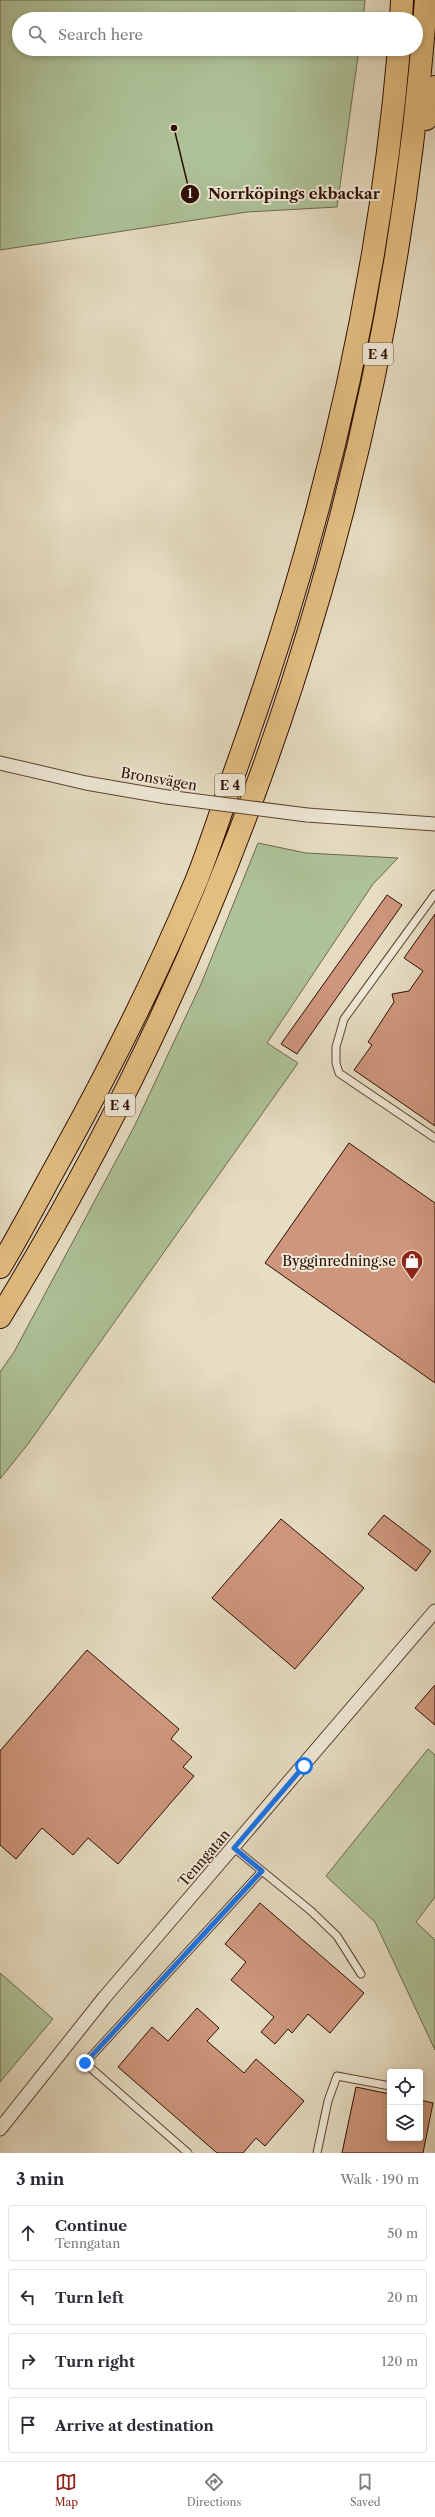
<!DOCTYPE html>
<meta charset="utf-8">
<style>
body{margin:0;font-family:"Libre Caslon Text",serif;background:#f2f2f3;color:#2b2b33}
.controls{position:absolute;right:12px;bottom:12px;display:grid;overflow:hidden;border-radius:4px;box-shadow:0 2px 6px #0003}
.controls button{width:36px;height:36px;display:grid;place-items:center;padding:0;border:0;border-bottom:1px solid #e1e1e2;background:#fff;color:#2b2b33;font:20px sans-serif}
.stop{position:absolute;width:12px;height:12px;margin:-9px;border:3px solid #1a73e8;border-radius:50%;background:#fff}
.stop.end{background:#1a73e8;border-color:#fff;box-shadow:0 1px 4px #0008}
.list{margin:0;padding:0;list-style:none}
h2{display:flex;justify-content:space-between;align-items:center;height:52px;margin:0;padding:0 16px;font-size:17px}
h2 small{font-size:13px;font-weight:400;color:#7c7c81}
.list li{display:grid;grid-template-columns:26px 1fr auto;gap:12px;align-items:center;box-sizing:border-box;height:56px;margin:0 8px 8px;padding:0 8px;border:1px solid #e1e1e2;border-radius:4px}
.list b{display:block;font-size:15px;white-space:nowrap}
.list p{margin:0;font-size:13px;white-space:nowrap;color:#7c7c81}
.list em{font-size:13px;font-style:normal;color:#7c7c81}
.icon{flex:none;width:22px;height:22px;fill:none;stroke:currentColor;stroke-width:2;stroke-linecap:round;stroke-linejoin:round}
.map{position:relative;flex:none;width:435px;height:2153px;overflow:hidden}
.search{position:absolute;background:#fff;box-shadow:0 2px 6px #0003;left:12px;right:12px;top:12px;height:44px;display:flex;align-items:center;gap:10px;box-sizing:border-box;padding:0 14px;border-radius:22px;color:#7c7c81;font-size:15px}
.sheet{height:308px;background:#fff}
nav{display:flex;justify-content:space-around;align-items:center;box-sizing:border-box;height:56px;border-top:1px solid #e1e1e2;background:#fff;font-size:11px;color:#7c7c81}
nav a{display:grid;justify-items:center;gap:2px}
nav .on{color:#8f2418}
.map>svg:first-child{display:block}
</style>
<div class="map">
<svg width="435" height="2153" viewBox="0 0 435 2153">
<rect width="100%" height="100%" fill="#e6ddc2"/>
<filter id="stains"><feTurbulence type="fractalNoise" baseFrequency=".005" numOctaves="4"/><feColorMatrix values="0 0 0 0 .2 0 0 0 0 .09 0 0 0 0 .02 0 0 0 .5 -.17"/></filter>
<radialGradient id="worn" r=".72"><stop offset=".6" stop-color="#630" stop-opacity="0"/><stop offset="1" stop-color="#630" stop-opacity=".3"/></radialGradient>
<path fill="#aec298" stroke="#6e684c" d="M0 0H365L363 19H19V49H359L337 207 247 212 0 250Z
M258 843 306 853 398 858 373 884 267 1043 298 1063 28 1444 0 1479V1372L14 1352 134 1127 201 984Z
M428 1749 435 1755V1897L416 1922 435 1940V2050L375 1922 326 1876Z
M0 1973 53 2019 0 2082Z"/>
<path fill="#ce967d" stroke="#2e0e01" d="M387 895 402 905 297 1054 281 1044Z
M435 914V1126L354 1070 372 1045 368 1042 394 1002 392 994 409 991 423 971 404 958Z
M349 1143 435 1203V1383L265 1263Z
M384 1515 431 1551 416 1571 368 1534Z
M281 1519 364 1588 295 1669 212 1598Z
M87 1650 179 1729 171 1739 192 1757 183 1767 194 1776 118 1864 88 1838 73 1855 42 1828 16 1859 0 1845V1751Z
M435 1685V1725L415 1708Z
M260 1903 364 1993 330 2033 308 2014 292 2033 288 2029 275 2044 261 2032 274 2017 231 1980 246 1962 225 1944Z
M197 2008 219 2028 207 2041 244 2073 256 2059 304 2101 265 2146 256 2138 243 2153H217L118 2067 152 2027 168 2041Z
M356 2087 390 2094V2138H420V2100L433 2103 423 2153H342Z"/>
<g fill="none" stroke-linecap="round" stroke-linejoin="round">
<g stroke="#5c4231" stroke-width="9">
<path id="lane" d="M435 894 344 1019 336 1047V1063L339 1073 435 1138
M234 1848 311 1911 337 1936 361 1974
M188 2153 85 2063 262 1871
M317 2153 328 2101 337 2076 390 2086"/>
</g>
<g stroke="#5c4231" stroke-width="15">
<path id="street" d="M0 763 86 783 167 797
M307 815 435 824
M0 2129 104 1998 435 1611"/>
</g>
<g stroke="#2e0e01" stroke-width="24">
<path id="highway" d="M401 19 402 0
M426 119 435 87
M0 1267C21 1232 40 1195 60 1159 110 1069 157 975 197 879 212 841 224 802 238 763 321 533 378 293 399 49
M0 1317C244 920 393 465 426 0"/>
</g>
<use href="#lane" stroke="#efe9d7" stroke-width="7"/>
<use href="#street" stroke="#efe9d7" stroke-width="13"/>
<use href="#highway" stroke="#e3be81" stroke-width="22"/>
<g stroke="#5c4231" stroke-width="15" stroke-linecap="butt">
<path id="street-bridge" d="M167 797 307 815"/>
</g>
<use href="#street-bridge" stroke="#efe9d7" stroke-width="13"/>
</g>
<g fill="none" stroke-linecap="round" stroke-linejoin="round">
<path stroke="#1a73e8" stroke-width="5" d="M85 2063 262 1871 234 1848 304 1766"/>
</g>
<defs>
<g id="shop-pin" transform="scale(1.15)"><path d="M0 17L-7.5 6A9.5 9.5 0 1 1 7.5 6Z" fill="#8f2418" stroke="#efe9d7"/><path d="M-5-2.5h2.3a2.7 3.5 0 0 1 5.4 0H5L5.5 6h-11ZM-1.5-2.5h3a1.5 2.3 0 0 0-3 0Z" fill="#fff"/></g>
</defs>
<g fill-rule="evenodd">
<use href="#shop-pin" x="412" y="1261"/>
</g>
<g text-anchor="middle" stroke-width="4" stroke-linejoin="round" paint-order="stroke">
<g fill="#efe9d7" stroke="#685041" stroke-width="1">
<rect x="363" y="343" width="30" height="22" rx="3"/>
<rect x="215" y="774" width="30" height="22" rx="3"/>
<rect x="105" y="1094" width="30" height="22" rx="3"/>
</g>
<g font-size="13" font-weight="bold" fill="#2e0e01">
<text x="378" y="359">E 4</text>
<text x="230" y="790">E 4</text>
<text x="120" y="1110">E 4</text>
</g>
<g font-size="14" fill="#2e0e01" stroke="#efe9d7">
<text transform="translate(159 779) rotate(10)" y="5">Bronsvägen</text>
<text transform="translate(204 1858) rotate(-49)" y="5">Tenngatan</text>
</g>
<g font-size="14" fill="#2e0e01" stroke="#efe9d7" text-anchor="end">
<text x="396" y="1266">Bygginredning.se</text>
</g>
</g>
<path fill="none" stroke="#2e0e01" stroke-width="1.5" d="M174 128L190 194"/>
<g fill="#2e0e01" stroke="#efe9d7" stroke-width="1.5">
<circle cx="174" cy="128" r="4"/>
<circle cx="190" cy="194" r="10"/>
</g>
<g font-size="12" text-anchor="middle" font-weight="bold" fill="#fff">
<text x="190" y="198">1</text>
</g>
<g font-size="15" text-anchor="middle" font-weight="bold" fill="#2e0e01" stroke="#efe9d7" stroke-width="4" stroke-linejoin="round" paint-order="stroke">
<text x="294" y="199">Norrköpings ekbackar</text>
</g>
<rect width="100%" height="100%" filter="url(#stains)"/>
<rect width="100%" height="100%" fill="url(#worn)"/>
</svg>
<div class="controls">
<button><svg class="icon" aria-label="locate" viewBox="0 0 24 24"><circle cx="12" cy="12" r="6"/><path d="M12 2v4M12 18v4M2 12h4M18 12h4"/></svg></button>
<button><svg class="icon" aria-label="layers" viewBox="0 0 24 24"><path d="M12 4l9 5-9 5-9-5zM3 14l9 5 9-5"/></svg></button>
</div>
<div class="stop" style="left:304px;top:1766px"></div>
<div class="stop end" style="left:85px;top:2063px"></div>
<div class="search"><svg class="icon" aria-label="search" viewBox="0 0 24 24"><circle cx="10" cy="10" r="6"/><path d="M15 15l6 6"/></svg>Search here</div>
</div>
<section class="sheet">
<h2>3 min<small>Walk · 190 m</small></h2>
<ul class="list">
<li><svg class="icon" aria-label="ahead" viewBox="0 0 24 24"><path d="M12 20V5M6 11l6-6 6 6"/></svg><div><b>Continue</b><p>Tenngatan</p></div><em>50 m</em></li>
<li><svg class="icon" aria-label="left" viewBox="0 0 24 24"><path d="M17 20v-9H6M10 6l-5 5 5 5"/></svg><div><b>Turn left</b></div><em>20 m</em></li>
<li><svg class="icon" aria-label="right" viewBox="0 0 24 24"><path d="M7 20v-9h11M14 6l5 5-5 5"/></svg><div><b>Turn right</b></div><em>120 m</em></li>
<li><svg class="icon" aria-label="arrive" viewBox="0 0 24 24"><path d="M6 21V4h12l-3 4 3 4H6"/></svg><div><b>Arrive at destination</b></div></li>
</ul>
</section>
<nav>
<a class="on"><svg class="icon" aria-label="map" viewBox="0 0 24 24"><path d="M3 6l6-2 6 2 6-2v14l-6 2-6-2-6 2zM9 4v14M15 6v14"/></svg>Map</a>
<a><svg class="icon" aria-label="directions" viewBox="0 0 24 24"><path d="M12 3l9 9-9 9-9-9zM9 14v-3h6M13 9l2 2-2 2"/></svg>Directions</a>
<a><svg class="icon" aria-label="saved" viewBox="0 0 24 24"><path d="M7 4h10v16l-5-4-5 4z"/></svg>Saved</a>
</nav>
